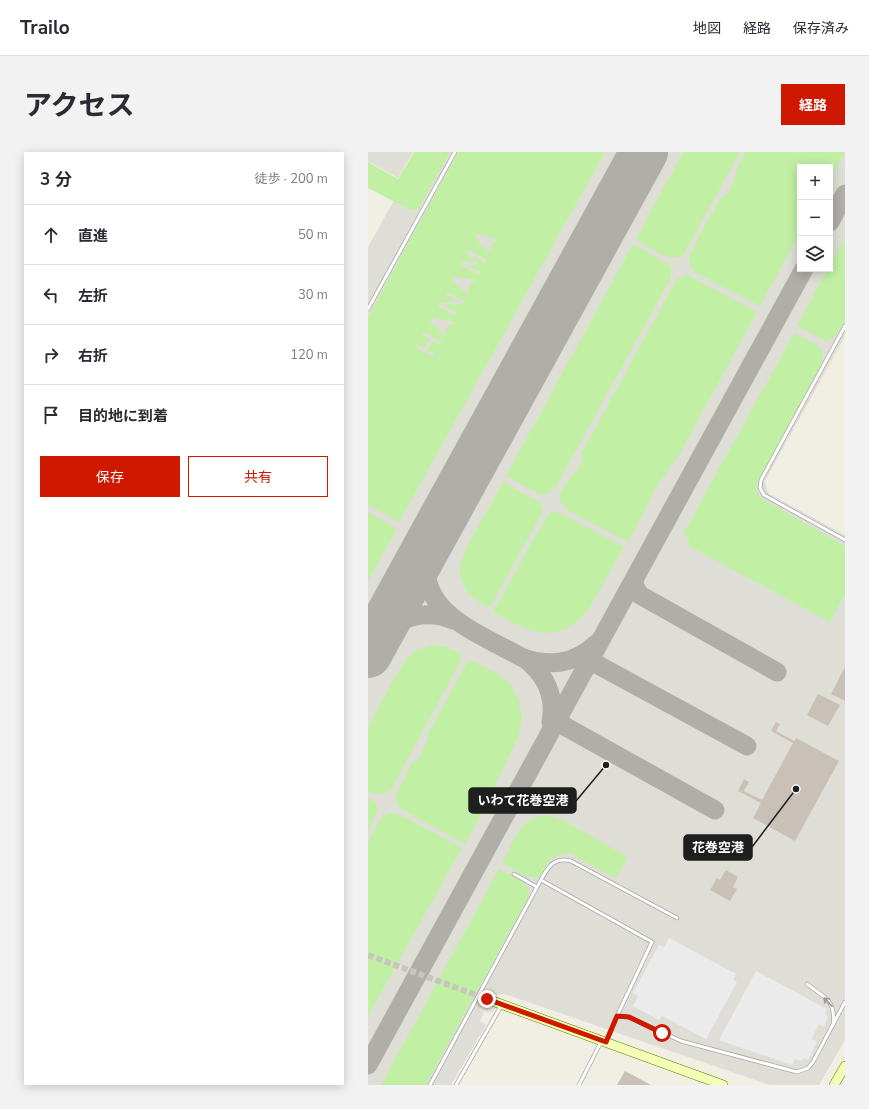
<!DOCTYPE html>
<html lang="ja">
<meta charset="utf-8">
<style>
body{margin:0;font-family:"Nunito Sans","Noto Sans JP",sans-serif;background:#f2f2f3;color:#2b2b33}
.controls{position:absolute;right:12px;top:12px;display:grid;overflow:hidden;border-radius:0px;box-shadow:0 2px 10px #0003}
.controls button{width:36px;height:36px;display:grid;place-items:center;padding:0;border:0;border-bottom:1px solid #e1e1e2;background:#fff;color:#2b2b33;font:20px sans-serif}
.stop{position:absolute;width:12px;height:12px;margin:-9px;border:3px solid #ce1900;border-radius:50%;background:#fff}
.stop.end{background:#ce1900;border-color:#fff;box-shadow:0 1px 4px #0008}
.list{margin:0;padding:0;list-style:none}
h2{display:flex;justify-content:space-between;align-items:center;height:52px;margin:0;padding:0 16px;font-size:17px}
h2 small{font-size:13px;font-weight:400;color:#7c7c81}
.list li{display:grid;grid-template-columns:26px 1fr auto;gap:12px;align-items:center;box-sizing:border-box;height:60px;padding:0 16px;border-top:1px solid #e1e1e2}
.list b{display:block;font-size:15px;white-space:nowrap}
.list em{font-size:13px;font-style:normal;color:#7c7c81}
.actions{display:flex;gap:8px;padding:12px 16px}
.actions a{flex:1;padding:9px 0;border:1px solid #ce1900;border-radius:0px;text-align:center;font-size:14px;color:#ce1900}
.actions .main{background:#ce1900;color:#fff}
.icon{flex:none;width:22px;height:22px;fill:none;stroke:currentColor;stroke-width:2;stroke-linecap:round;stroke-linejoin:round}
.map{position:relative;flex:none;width:477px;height:933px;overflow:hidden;border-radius:0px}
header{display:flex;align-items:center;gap:24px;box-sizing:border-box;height:56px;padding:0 20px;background:#fff;border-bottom:1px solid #e1e1e2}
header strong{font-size:19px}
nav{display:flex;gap:22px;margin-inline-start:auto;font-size:14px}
.intro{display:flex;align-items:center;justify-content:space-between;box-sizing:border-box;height:96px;padding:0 24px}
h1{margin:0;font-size:28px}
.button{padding:10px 18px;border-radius:0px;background:#ce1900;color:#fff;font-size:14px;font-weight:700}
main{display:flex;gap:24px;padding:0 24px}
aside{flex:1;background:#fff;border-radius:0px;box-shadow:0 2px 10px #0003}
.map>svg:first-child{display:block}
</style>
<header>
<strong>Trailo</strong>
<nav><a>地図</a><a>経路</a><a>保存済み</a></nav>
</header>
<div class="intro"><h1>アクセス</h1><a class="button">経路</a></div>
<main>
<aside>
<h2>3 分<small>徒歩 · 200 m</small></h2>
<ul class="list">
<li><svg class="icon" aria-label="ahead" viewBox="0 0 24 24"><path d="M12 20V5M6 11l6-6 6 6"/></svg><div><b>直進</b></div><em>50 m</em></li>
<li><svg class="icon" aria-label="left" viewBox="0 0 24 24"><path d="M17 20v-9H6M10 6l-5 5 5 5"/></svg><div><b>左折</b></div><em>30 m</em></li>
<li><svg class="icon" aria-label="right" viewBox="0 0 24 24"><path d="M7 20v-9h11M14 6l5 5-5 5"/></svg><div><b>右折</b></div><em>120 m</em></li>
<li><svg class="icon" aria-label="arrive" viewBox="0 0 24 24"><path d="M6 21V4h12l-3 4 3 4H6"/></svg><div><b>目的地に到着</b></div></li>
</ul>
<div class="actions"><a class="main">保存</a><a>共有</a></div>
</aside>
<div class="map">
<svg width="477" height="933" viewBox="0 0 477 933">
<rect width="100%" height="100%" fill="#f1eee4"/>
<path fill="#dfded6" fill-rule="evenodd" d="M0 0H45L30 26 0 9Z
M53 0H477V184L397 329 400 341 477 383V888L451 933H402L136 842 121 843 111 858 116 861 112 869 118 873 83 933H0V95ZM432 15H462V117H432Z"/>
<path fill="#c1f0a5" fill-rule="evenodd" d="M46 0H82L51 56 47 58 40 57 0 36V10L30 27Z
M90 0H237L31 370 0 353V165ZM109 82 130 87 129 90 126 89 122 97 124 99 122 101 107 86ZM101 98 119 108 117 111 104 103 109 111 107 113H100L112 120 111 123 93 113 94 110H106L99 101ZM86 124 107 128 106 131H103L99 138 101 140 100 143 84 128ZM78 139 96 149 95 152 75 153 89 161 88 164 70 154 71 151 91 149 77 142ZM64 165 85 170 84 173 81 172 77 180 79 182 77 184 62 169ZM56 180 74 190 72 193 65 189 59 198 67 202 65 205 47 195 49 192 56 196 62 187 54 183Z
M315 0H372L316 102C301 113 282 95 268 87Z
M378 0H477L462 27V15H432V81L392 154 328 121C325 118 322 115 321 110 320 99 346 59 352 47 363 41 366 29 369 17 370 12 375 5 378 0Z
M477 86V169L466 186 458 189 429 174 460 117H462V113Z
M265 92 301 113 303 116V126L188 335 180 342H171L138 324Z
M320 123 389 160 311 303 289 334 260 390 199 358C175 337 218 322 214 300L306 132 310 126Z
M426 181C441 189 461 193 453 214L388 334 391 344 398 349 477 394V442L462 470 319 393 322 386 315 382Z
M135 330 168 348 172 351 175 359 123 454 120 453 118 455 99 441 92 424V414L97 398Z
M0 360 29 377 0 429Z
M190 360 256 395 220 458C189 496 161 479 125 460L176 368 182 361Z
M64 493C75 493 83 496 93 502L92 505 94 507 23 638C15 644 9 643 0 639V575L31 518 40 505 47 498Z
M101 507 130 522 142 532 151 547 154 567 151 583 113 663 97 692 35 658 30 654 27 645 44 610 50 608 60 587V581Z
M0 646 8 651 10 659 0 679Z
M23 660 33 663 94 696 0 864V690C6 680 11 663 23 660Z
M178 663 193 667 260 705 249 724 246 726 201 701 184 705 173 723 168 726 157 724 134 711C145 691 152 666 178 663Z
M131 717C143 723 163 729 161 744L58 933H13Z"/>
<path fill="#ebebeb" d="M301 786 368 822 365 828 369 830 338 887 294 864 291 868 265 854 270 844 265 841 291 793 296 795Z
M388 819 459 857 457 862 460 865 456 875 451 872 449 875 444 887 449 890 440 908 435 906 433 909 426 907 424 913 351 888Z"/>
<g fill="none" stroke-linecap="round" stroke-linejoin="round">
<path stroke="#afaea8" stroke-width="19" d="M462 70 477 42
M64 385C37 457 105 478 155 506 183 515 206 512 228 492
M267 425 266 434 272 443 409 520
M8 488C29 466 55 456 85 468
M156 506C177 522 188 544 183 570
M209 507 221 508 379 594
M185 557 187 565 198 575 347 658
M0 913 436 117"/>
<path stroke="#afaea8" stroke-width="48" d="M0 502 276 0"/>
</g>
<path fill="#c9c1b7" d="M477 515V549L463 542Z
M450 542 472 553 460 574 439 563Z
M408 570 412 572 408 579 426 589 428 586 471 609 427 689 385 666 393 651 370 639 376 627 381 630 376 639 394 648 425 591 403 579Z
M378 683 385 687 376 703 369 700Z
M358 718 370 725 365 735 369 737 362 749 342 738 349 726 352 728Z
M257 919 283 933H249Z"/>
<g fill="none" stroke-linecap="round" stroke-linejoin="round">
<path stroke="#c7c5bd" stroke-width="6" stroke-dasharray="6 3" stroke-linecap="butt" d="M0 803 119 847"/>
<g stroke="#a6a6a6" stroke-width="4.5">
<path id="lane" d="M0 157 87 0
M477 174 393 328 392 336 396 343 477 388
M146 722 169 735
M173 728 284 790 249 864 261 865 313 889 429 920 440 916 445 910 477 850
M439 832C457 846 468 848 465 873
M238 890 249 864
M62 933 169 735C178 719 183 704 203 709L309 766
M88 933 133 854
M211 933 233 890"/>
</g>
<g stroke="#5f7c00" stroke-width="10">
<path id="secondary" d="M119 847 355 933
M466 933 477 914"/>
</g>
<use href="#lane" stroke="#fff" stroke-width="3"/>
<use href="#secondary" stroke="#f2ffb4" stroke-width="9"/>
</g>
<defs><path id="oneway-shaft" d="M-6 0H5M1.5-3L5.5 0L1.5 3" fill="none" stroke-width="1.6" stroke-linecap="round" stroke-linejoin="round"/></defs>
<use stroke="#9a9a9a" href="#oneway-shaft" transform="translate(460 850) rotate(-133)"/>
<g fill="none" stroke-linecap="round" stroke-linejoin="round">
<path stroke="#ce1900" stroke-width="5" d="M119 847 238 890 249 864 261 865 294 881"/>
</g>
<path fill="none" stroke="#1f1f1f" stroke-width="1.5" d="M238 613L208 649M428 637L384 695"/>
<g fill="#1f1f1f" stroke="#fff" stroke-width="1.5">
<circle cx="238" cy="613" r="4"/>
<circle cx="428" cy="637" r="4"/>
</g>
<g fill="#1f1f1f" stroke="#1f1f1f" stroke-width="1.5">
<rect x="101" y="636" width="107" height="25" rx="4"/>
<rect x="316" y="683" width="68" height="25" rx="4"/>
</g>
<g font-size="13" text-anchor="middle" font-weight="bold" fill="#fff">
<text x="155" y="653">いわて花巻空港</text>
<text x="350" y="700">花巻空港</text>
</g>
</svg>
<div class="controls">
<button>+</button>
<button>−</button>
<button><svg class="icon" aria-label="layers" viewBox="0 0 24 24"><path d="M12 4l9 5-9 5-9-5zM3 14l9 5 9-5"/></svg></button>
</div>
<div class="stop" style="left:294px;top:881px"></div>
<div class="stop end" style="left:119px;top:847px"></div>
</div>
</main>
